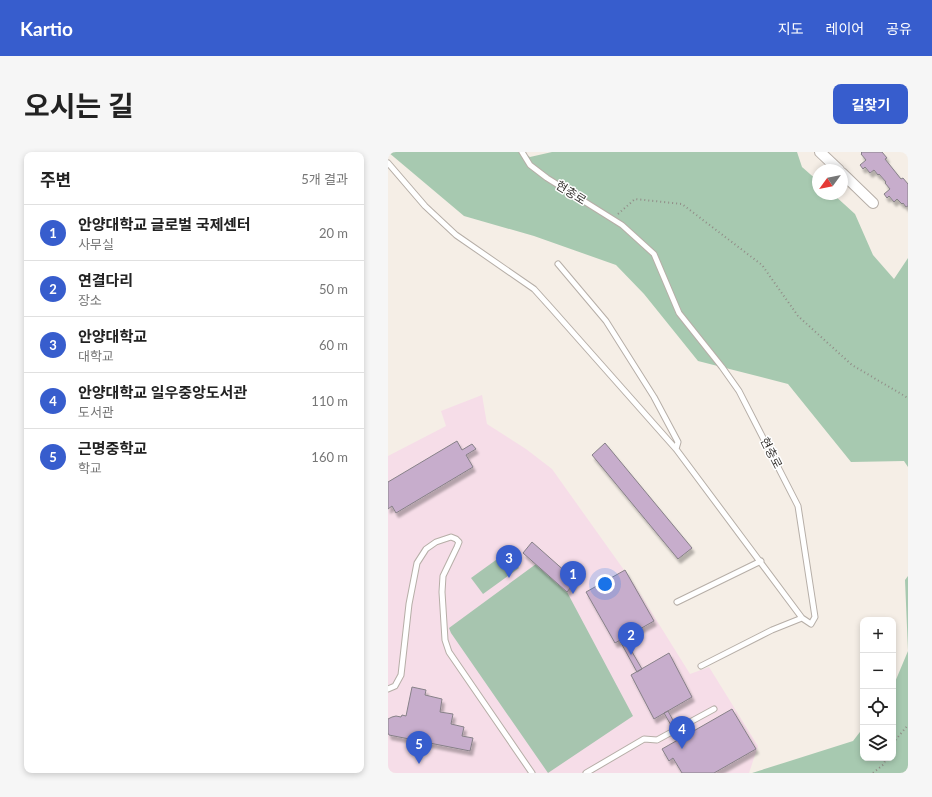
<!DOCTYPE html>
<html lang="ko">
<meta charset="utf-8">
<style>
body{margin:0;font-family:Lato,"Noto Sans KR",sans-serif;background:#f6f6f6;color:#222}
.controls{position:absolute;right:12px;bottom:12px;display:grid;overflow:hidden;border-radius:8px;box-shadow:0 2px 6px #0003}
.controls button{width:36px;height:36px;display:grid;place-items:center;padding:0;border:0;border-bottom:1px solid #e0e0e0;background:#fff;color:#222;font:20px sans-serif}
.compass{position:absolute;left:424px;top:12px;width:36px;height:36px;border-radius:50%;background:#fff;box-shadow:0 2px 6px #0003;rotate:237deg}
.you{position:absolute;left:217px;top:432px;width:14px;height:14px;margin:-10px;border:3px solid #fff;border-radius:50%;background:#1a73e8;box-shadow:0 0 0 6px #1a73e833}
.badge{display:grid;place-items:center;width:26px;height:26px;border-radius:50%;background:#375dcd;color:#fff;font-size:13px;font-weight:700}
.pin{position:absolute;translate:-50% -33px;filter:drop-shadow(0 1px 2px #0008)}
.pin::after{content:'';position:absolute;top:21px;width:14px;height:12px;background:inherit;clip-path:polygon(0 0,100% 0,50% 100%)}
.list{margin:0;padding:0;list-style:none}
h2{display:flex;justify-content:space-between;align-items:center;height:52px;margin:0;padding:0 16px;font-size:17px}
h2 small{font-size:13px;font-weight:400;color:#767676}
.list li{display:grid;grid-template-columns:26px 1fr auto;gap:12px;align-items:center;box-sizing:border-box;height:56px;padding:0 16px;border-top:1px solid #e0e0e0}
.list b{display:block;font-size:15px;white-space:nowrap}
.list p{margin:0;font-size:13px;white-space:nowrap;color:#767676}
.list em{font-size:13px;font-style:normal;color:#767676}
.icon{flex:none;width:22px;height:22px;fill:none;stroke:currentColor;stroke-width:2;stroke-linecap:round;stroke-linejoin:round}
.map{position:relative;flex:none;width:520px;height:621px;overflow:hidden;border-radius:8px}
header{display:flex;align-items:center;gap:24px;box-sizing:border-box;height:56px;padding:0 20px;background:#375dcd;color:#fff}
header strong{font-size:19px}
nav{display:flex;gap:22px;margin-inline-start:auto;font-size:14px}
.intro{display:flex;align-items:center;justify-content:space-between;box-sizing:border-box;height:96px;padding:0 24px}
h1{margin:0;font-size:28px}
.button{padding:10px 18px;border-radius:8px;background:#375dcd;color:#fff;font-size:14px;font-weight:700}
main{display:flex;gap:24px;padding:0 24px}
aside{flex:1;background:#fff;border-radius:8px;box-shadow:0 2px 6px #0003}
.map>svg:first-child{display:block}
</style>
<header>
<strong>Kartio</strong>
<nav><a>지도</a><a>레이어</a><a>공유</a></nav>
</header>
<div class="intro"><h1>오시는 길</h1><a class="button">길찾기</a></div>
<main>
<aside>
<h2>주변<small>5개 결과</small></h2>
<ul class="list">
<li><span class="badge">1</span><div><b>안양대학교 글로벌 국제센터</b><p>사무실</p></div><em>20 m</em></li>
<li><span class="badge">2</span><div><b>연결다리</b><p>장소</p></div><em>50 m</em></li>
<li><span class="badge">3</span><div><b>안양대학교</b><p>대학교</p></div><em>60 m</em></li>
<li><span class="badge">4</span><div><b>안양대학교 일우중앙도서관</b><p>도서관</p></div><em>110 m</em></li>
<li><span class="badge">5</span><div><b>근명중학교</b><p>학교</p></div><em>160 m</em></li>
</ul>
</aside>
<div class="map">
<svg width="520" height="621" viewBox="0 0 520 621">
<defs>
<filter id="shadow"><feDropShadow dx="2.5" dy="4.5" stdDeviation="1" flood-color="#0004"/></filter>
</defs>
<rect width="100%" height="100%" fill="#f5eee6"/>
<path fill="#f6dde8" d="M94 243 99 272 138 297 164 317 246 432 302 522 321 515 370 594 361 621H0V304L58 274 53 259Z"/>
<path fill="#a7c5af" d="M119 400 131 416 95 442 83 426Z
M148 412 179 440 245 564 160 621 63 481 61 476Z"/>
<path fill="#a7c9b0" d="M0 0H135L142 5 164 0H409L414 15 430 29V42H445L467 62 485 103 506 127 520 106V315L516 309 463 310 400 232 310 209 256 142 228 113 146 84 76 64Z
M520 424V621H364L465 589 475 576V606H505V533L507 530 520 499 517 428Z"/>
<path fill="#c7adcc" stroke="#878188" filter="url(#shadow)" d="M473 0H494L499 6 497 7 513 27 515 26 520 32V54L518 55 515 51 514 52 509 47 506 50 501 44 499 46 496 42 502 37 497 31 498 30 491 22 490 23 486 18 482 21 477 15 475 17 472 13 478 8 473 2 474 1Z
M69 289 74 298 84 292 88 297 78 303 85 315 8 361 4 354 0 357V330Z
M217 291 304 396 290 407 204 303Z
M144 390 188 429 179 440 135 401Z
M237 418 266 469 227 491 198 440Z
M236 486 254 517 249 520 232 489Z
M281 501 304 545 266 567 243 523Z
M24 535 38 538 37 543 54 547 52 560 65 562 63 572 76 575 74 584 85 586 82 599 1 583 0 581V567L4 565 8 564 13 565 14 563 18 564Z
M344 557 368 597 326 621H294L285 606 281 609 274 597Z
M280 559 294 585 291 587 276 561Z"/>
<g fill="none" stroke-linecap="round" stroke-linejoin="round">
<g stroke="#b6aea7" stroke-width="7">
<path id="service" d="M0 11 37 54 68 83 146 137 164 157 288 297 414 466 423 472 427 465 410 354 351 239 334 215 291 161 266 102 234 73 159 26 142 13 134 0
M170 112 218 169 266 245 290 290 288 297
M289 450 373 409
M313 514 384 478 414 466
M0 537 7 534 13 523 21 452 29 411 38 397 48 390 63 385 68 387 71 390 69 395 55 424 54 440 57 488 61 500 144 621
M198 621 256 587 269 588 326 557"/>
</g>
<g stroke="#b6aea7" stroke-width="12">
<path id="minor" d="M432 0 451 18
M454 21 485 51"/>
</g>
<path stroke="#918c87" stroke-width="2" stroke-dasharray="1 3" stroke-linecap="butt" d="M230 62 247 47 294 52 374 113 410 164 464 213 520 246
M505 591 520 573
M485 621 496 612 498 606"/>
<use href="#service" stroke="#fff" stroke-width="5"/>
<use href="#minor" stroke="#fff" stroke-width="10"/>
</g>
<g text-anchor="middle" stroke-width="3" stroke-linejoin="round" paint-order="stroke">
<g font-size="12" fill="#3b3835" stroke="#fff">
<text transform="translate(183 41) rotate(32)" y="4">현충로</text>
<text transform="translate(383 301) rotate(63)" y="4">현충로</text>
</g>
</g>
</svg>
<div class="controls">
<button>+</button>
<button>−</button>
<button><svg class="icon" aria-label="locate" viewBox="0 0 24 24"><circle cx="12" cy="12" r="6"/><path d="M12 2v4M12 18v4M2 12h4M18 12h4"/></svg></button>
<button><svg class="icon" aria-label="layers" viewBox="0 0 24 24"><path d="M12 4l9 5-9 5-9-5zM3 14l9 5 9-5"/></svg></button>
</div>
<svg class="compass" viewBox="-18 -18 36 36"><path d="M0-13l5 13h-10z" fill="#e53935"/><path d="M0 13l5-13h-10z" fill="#767676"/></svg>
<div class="you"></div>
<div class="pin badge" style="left:185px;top:442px">1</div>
<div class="pin badge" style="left:243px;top:503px">2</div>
<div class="pin badge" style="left:121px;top:426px">3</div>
<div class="pin badge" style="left:294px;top:597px">4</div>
<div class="pin badge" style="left:31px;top:612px">5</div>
</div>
</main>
